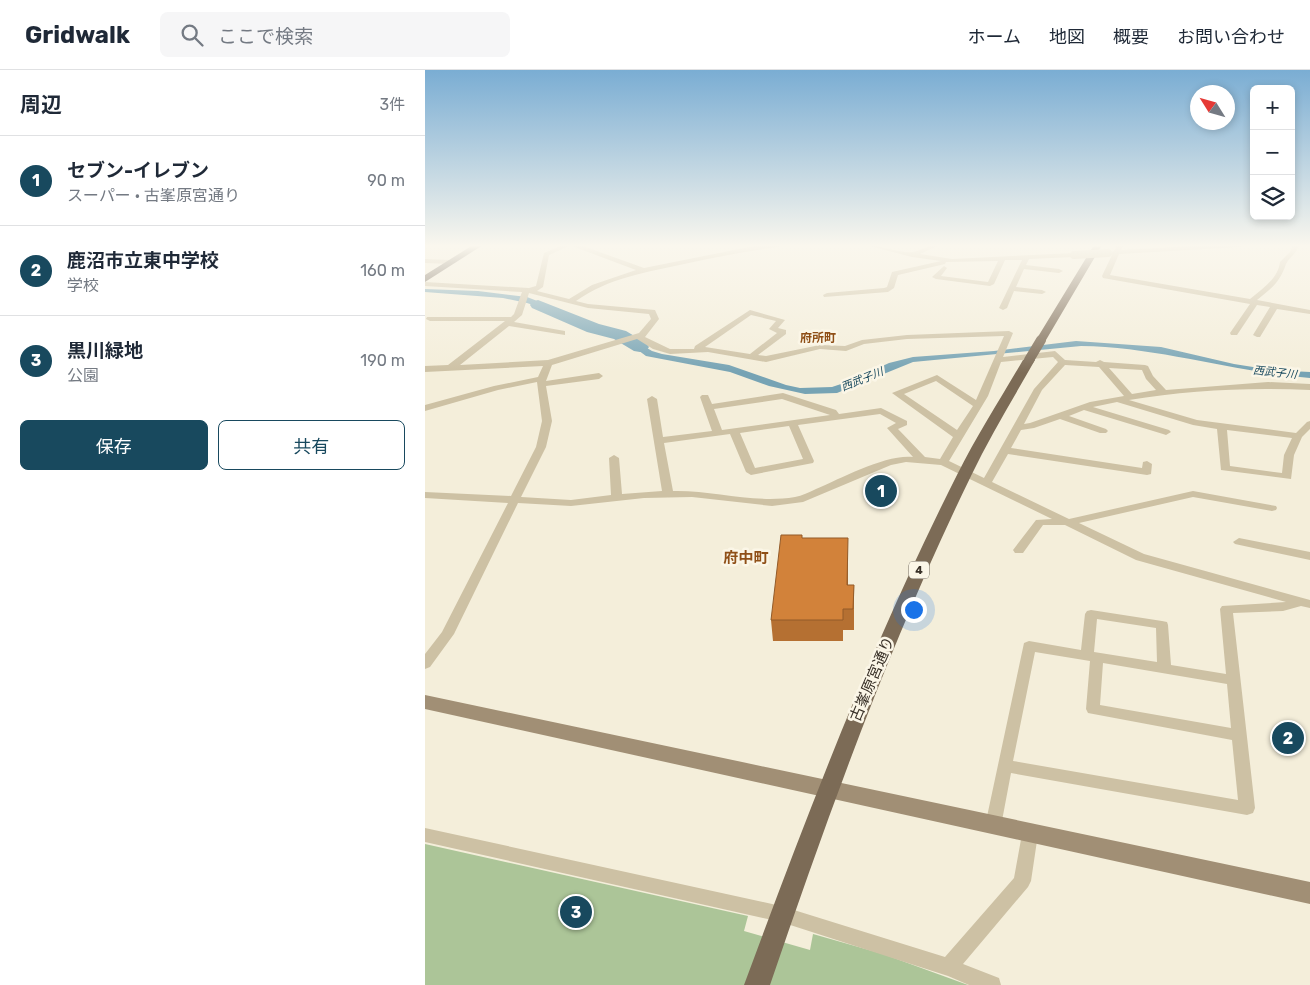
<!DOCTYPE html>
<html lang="ja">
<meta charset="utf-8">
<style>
body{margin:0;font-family:Rubik,"Noto Sans JP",sans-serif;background:#f6f6f7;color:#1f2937}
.controls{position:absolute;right:15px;top:15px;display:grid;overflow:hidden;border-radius:8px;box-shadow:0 2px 8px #0003}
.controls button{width:45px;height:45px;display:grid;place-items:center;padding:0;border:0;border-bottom:1px solid #e0e1e3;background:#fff;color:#1f2937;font:25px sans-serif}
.compass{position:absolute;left:765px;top:15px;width:45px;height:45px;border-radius:50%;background:#fff;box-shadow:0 2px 8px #0003;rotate:307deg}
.you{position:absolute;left:488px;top:539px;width:18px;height:18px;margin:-12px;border:4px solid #fff;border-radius:50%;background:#1a73e8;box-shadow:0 0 0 8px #1a73e833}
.badge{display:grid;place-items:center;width:32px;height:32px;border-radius:50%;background:#18495e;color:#fff;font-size:16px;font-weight:700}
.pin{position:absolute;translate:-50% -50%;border:2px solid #fff;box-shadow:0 1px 5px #0006}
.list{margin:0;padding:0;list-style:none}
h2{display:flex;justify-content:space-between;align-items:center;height:65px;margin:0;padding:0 20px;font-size:21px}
h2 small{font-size:16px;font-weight:400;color:#747a83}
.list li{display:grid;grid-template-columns:32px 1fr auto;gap:15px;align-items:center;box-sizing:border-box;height:90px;padding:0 20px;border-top:1px solid #e0e1e3}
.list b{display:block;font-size:19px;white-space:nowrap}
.list p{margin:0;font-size:16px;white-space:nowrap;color:#747a83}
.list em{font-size:16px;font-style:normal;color:#747a83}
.actions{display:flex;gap:10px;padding:15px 20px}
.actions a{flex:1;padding:11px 0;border:1px solid #18495e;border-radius:8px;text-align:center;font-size:18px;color:#18495e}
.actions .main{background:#18495e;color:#fff}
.icon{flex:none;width:28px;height:28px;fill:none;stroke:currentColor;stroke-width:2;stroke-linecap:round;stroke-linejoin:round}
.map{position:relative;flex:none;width:885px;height:915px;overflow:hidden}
header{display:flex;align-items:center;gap:30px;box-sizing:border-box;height:70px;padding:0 25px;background:#fff;border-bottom:1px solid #e0e1e3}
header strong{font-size:24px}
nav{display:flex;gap:28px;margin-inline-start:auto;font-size:18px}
.search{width:350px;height:45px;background:#f6f6f7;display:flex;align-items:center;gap:12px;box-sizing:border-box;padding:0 18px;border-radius:8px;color:#747a83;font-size:19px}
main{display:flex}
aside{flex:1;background:#fff}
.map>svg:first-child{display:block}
</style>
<header>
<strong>Gridwalk</strong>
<div class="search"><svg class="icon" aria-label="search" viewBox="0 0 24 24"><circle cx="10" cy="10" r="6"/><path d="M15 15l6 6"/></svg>ここで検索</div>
<nav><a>ホーム</a><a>地図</a><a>概要</a><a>お問い合わせ</a></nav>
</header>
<main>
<aside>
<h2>周辺<small>3件</small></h2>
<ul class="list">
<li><span class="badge">1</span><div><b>セブン-イレブン</b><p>スーパー · 古峯原宮通り</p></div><em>90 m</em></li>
<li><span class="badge">2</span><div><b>鹿沼市立東中学校</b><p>学校</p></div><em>160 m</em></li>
<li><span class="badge">3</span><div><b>黒川緑地</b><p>公園</p></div><em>190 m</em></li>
</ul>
<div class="actions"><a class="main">保存</a><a>共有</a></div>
</aside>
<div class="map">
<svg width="885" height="915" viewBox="0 0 885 915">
<rect width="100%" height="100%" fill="#f4eeda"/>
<path fill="#acc598" d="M0 774 323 846 319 861 385 880 388 864 458 884 543 915H0Z"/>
<path fill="#76a3b4" d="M0 219 53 221 102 227 202 266 227 281 237 284 304 295 361 315 375 318 407 317 425 311 464 293 488 287 569 281 651 271 736 277 809 294 847 300 885 302V308C808 302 734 277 656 276L488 292 412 323 380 324 344 316 305 302 221 286 194 266 168 258 154 250 102 233 78 228 0 222Z"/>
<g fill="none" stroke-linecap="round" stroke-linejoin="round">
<path fill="#76a3b4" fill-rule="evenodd" d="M113 230 174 254 201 261 221 273 224 277 221 281 215 282 209 281 189 269 162 262 107 238 105 235 107 232Z"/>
<path stroke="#cdc1a4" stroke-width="4" d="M0 191 26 192"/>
<path fill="#cdc1a4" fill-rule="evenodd" d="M138 175H155L219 198 319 178 341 175H357L354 177C322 181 291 187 259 194 222 202 183 208 151 231L163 234 230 240 234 249 220 267 245 279H269L270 276 325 240 360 250 353 258 361 260V264L333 285 341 286 395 275 420 276 437 270 482 265 584 261 588 263 578 287 630 281 640 290 671 292 675 290 679 292 720 295 723 296 728 306 741 320 843 312 885 314V320C825 317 763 320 704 330L772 350 871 363 882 352 885 351V359L877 367 869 385 866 409 796 400 792 359 768 355 692 332 668 337 744 360 746 362 741 365 738 364 659 340 644 346 681 359 683 361 681 363H675L635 349 609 358 596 360 586 378 717 398 718 392 722 391 727 394 726 404 722 405 583 384 567 412 644 449 768 421 851 436 852 438 851 440 847 441 768 427 654 453 719 484 885 530V538L876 536 858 541 808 543 830 738 828 743 822 745 586 703 576 756 574 761 568 763 562 761 560 756 599 573 604 571 656 580 660 544 662 541 666 540 737 551 742 552 743 555 746 595 801 604 795 539 797 536 861 532 711 490 640 455H618L598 483H590L588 480 611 450 627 449 516 395 481 392 466 395 378 432 347 436 267 427 219 428 146 436 93 433 29 564 5 597 0 599V584L17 562 83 433 0 428V422L86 426 111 377 117 351 112 312 73 320 0 341V335L69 316 113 307 118 296 0 302V296L23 295 80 251H5L1 249 2 247H86L89 244 97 222 0 216V212L104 218 111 216 119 183ZM146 175 147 176 211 200 167 215 144 229 112 221 118 217 124 185ZM104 223 163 238 224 244 226 249 214 263 123 290 35 295 84 256 140 265V261L89 252 97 245ZM326 245 351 251 344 259 352 263 325 284 280 277ZM579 266 551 330 512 305 467 323 528 367 515 389 500 387 473 359 482 355V351L456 338 414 344 411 340 358 323 287 334 283 325H277L275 327 287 361 238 367 232 329 227 326 222 329 237 421 197 424 194 388 189 385 184 388 186 425 146 430 96 427 121 377 127 351 121 316 174 309 178 306 174 303 121 311 127 295 212 269 228 279 245 284 283 282 341 292 395 279 421 281 439 274 482 269ZM628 287 633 292 609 319 559 408 524 391 563 326 576 292ZM640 295 674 297 699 326 665 332 605 353 599 354 617 320ZM684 298 717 300 721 309 731 320 707 324ZM511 311 548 336 532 360 479 324ZM357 329 405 345 297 360 289 339ZM455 344 471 353 462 358 488 387C461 384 417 408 391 419 384 422 377 426 370 427 329 434 288 420 248 421L239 373 305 364 321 402 326 405 388 393 389 391 373 355ZM364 356 378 389 330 398 315 363ZM802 360 867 368 859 385 857 403 805 396ZM672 549 731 558 732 592 669 582ZM610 582 665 591 661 639 663 643 807 670 813 730 588 691ZM678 593 802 614 806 658 675 635Z
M441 175C454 175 478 184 488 182 497 180 504 175 514 175L495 184 527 189 649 183 652 185 649 187 604 189 601 195 634 199 638 201 634 203 599 199 591 217 617 220 621 222 617 224 589 221 582 238 578 240 574 238 597 190H580L569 214 565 216 511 209 507 207 519 196 522 198 516 206 563 212 573 191 521 192 520 194 473 205 469 218 463 222 399 227 398 225 402 223 459 218 462 217 467 202 516 191 487 187Z
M692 175H698L696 180 786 175H818L815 177 694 184 685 205 825 229C837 219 853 209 855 192L865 182 868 175H874C871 185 864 187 861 194 855 212 847 218 832 230L885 240V244L852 239 835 267H832L828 265 845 237 832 235 812 265H806L805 263 825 234 678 208 677 206 687 185 682 183 689 181Z
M814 468 885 482V490L810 474 808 472Z
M605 757 611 759 613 764 606 811 603 817 538 894 574 908 576 915H544L523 906 356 852 0 772V758L356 836 520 887 589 808 597 764 599 759Z"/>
<path fill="#a18f75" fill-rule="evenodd" d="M0 625 885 812V834L0 639Z"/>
<path fill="#7c6b56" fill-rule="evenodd" d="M669 175H677L621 270 620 272H612L611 270Z
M604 287 610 290C588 329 565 366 546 406 466 570 404 742 345 915H319C383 742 449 569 532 405 552 365 576 328 598 290Z"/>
<path fill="#5a4d3d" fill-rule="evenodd" d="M48 175H58L0 212V205Z"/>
<path stroke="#cdc1a4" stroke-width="8" d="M649 185 683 183"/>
<path stroke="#7c6b56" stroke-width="10" d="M604 290 616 270"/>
</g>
<path fill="#b57032" d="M377 468 423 488V515H429V560H418V571H348L346 550Z"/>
<path fill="#935b29" d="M423 468V488L422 536V515Z"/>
<path fill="#d2823a" stroke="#935b29" d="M356 465H377V468H423L422 515H429L428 539H418V550H346Z"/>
<linearGradient id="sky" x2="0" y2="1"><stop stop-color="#7aadd3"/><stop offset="0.58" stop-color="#faf7ee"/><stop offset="1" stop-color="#faf7ee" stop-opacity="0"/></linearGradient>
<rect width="885" height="303" fill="url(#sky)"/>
<g text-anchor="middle" stroke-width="5" stroke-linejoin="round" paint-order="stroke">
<g font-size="11" font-style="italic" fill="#18495e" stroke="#fbf6e7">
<text transform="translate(850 302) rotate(6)" y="4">西武子川</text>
<text transform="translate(437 309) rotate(-22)" y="4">西武子川</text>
</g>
<rect fill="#fbf6e7" stroke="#726b61" stroke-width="1" x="484" y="491.5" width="20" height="17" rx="4"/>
<g font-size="11" font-weight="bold" fill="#383027">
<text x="494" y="504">4</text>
</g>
<g font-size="12" font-weight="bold" fill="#8f4f17" stroke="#fbf6e7">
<text x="393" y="272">府所町</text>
</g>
<g font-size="15" font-weight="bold" fill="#8f4f17" stroke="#fbf6e7">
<text x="321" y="493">府中町</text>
</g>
<g font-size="15" fill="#383027" stroke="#fbf6e7">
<text transform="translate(447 609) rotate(-67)" y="5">古峯原宮通り</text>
</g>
</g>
</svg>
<div class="controls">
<button>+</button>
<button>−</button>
<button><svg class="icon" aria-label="layers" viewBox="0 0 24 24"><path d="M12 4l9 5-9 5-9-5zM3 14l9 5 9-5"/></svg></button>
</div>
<svg class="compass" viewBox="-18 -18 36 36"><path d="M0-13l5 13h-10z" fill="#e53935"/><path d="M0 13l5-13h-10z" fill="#747a83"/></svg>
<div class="you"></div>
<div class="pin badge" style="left:456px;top:421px">1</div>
<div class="pin badge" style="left:863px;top:668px">2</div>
<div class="pin badge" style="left:151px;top:842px">3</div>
</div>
</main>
